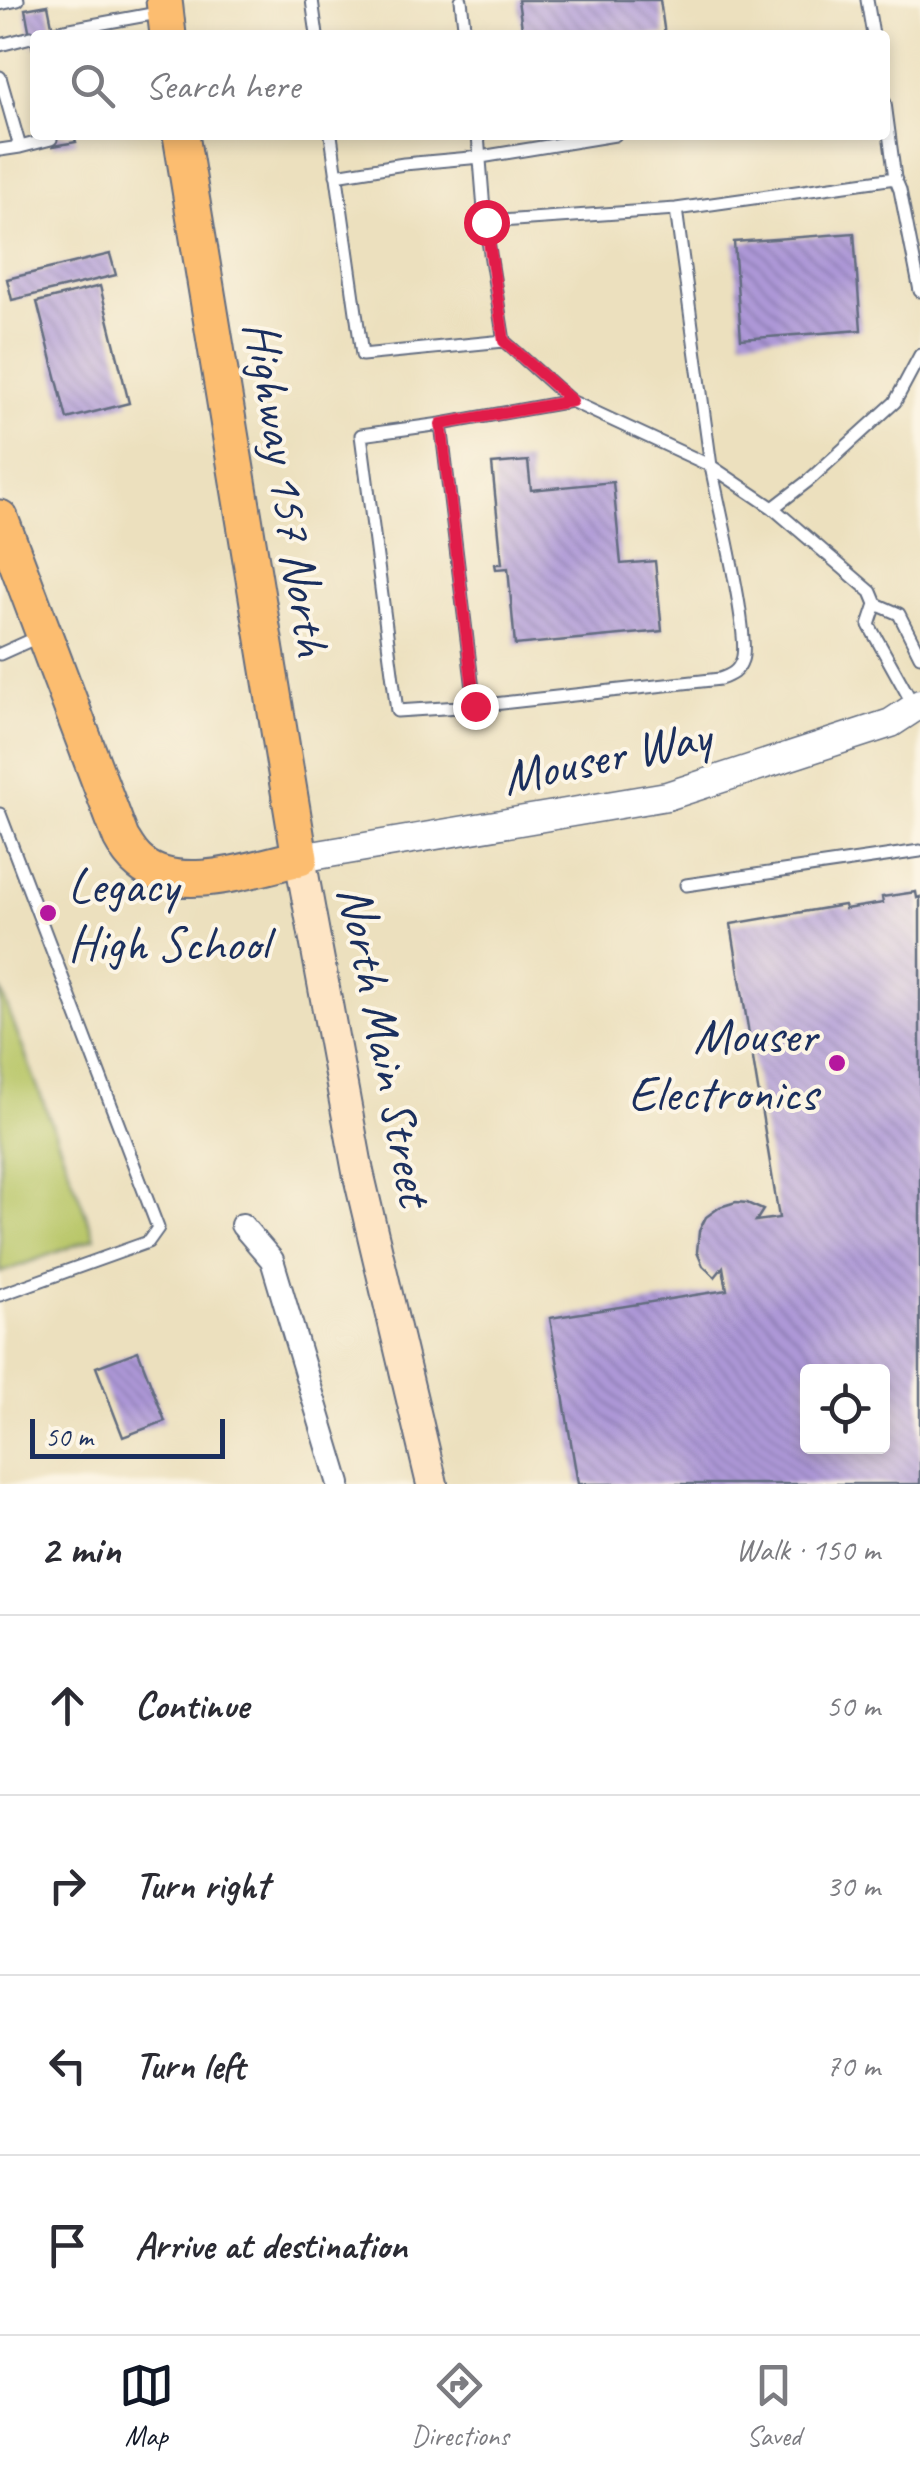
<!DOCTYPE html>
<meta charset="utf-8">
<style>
body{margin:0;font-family:Caveat,sans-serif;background:#f7f7f7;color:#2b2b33}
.controls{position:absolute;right:30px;bottom:30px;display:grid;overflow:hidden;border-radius:10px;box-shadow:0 5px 15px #0003}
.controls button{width:90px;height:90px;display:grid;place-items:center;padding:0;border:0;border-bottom:2px solid #e1e1e2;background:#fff;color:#2b2b33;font:50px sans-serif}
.scale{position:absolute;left:30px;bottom:25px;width:195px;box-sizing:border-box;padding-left:10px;border:5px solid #1b2f5e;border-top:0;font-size:28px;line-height:35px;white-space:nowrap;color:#1b2f5e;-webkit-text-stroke:8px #fcf5e5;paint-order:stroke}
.stop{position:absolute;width:30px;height:30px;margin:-22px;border:8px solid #e11d48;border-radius:50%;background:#fff}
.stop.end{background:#e11d48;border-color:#fff;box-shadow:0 2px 10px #0008}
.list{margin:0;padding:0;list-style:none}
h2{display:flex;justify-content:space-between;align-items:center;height:130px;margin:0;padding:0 40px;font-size:42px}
h2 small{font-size:32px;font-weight:400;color:#7c7c81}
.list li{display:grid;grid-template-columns:65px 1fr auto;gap:30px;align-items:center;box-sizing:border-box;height:180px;padding:0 40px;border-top:2px solid #e1e1e2}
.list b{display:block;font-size:38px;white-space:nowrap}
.list em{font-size:32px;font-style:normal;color:#7c7c81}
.icon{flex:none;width:55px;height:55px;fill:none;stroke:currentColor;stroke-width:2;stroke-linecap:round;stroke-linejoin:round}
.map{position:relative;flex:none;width:920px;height:1484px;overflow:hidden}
.search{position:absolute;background:#fff;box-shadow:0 5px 15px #0003;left:30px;right:30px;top:30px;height:110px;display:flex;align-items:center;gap:25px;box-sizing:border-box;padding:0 35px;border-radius:10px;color:#7c7c81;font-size:38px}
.sheet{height:850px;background:#fff}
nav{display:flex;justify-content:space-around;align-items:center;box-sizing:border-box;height:140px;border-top:2px solid #e1e1e2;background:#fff;font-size:28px;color:#7c7c81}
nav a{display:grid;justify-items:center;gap:5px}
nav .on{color:#111827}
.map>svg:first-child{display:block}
</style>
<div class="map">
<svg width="920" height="1484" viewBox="0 0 920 1484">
<defs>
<pattern id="building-back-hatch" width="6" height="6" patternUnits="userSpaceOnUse" patternTransform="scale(2.5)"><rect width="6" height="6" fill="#ad98d7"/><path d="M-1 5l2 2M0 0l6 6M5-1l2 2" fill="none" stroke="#8c7cb2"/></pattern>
</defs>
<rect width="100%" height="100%" fill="#fcf5e5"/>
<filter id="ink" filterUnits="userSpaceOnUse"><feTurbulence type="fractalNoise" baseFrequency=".01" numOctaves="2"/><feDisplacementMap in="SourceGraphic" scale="20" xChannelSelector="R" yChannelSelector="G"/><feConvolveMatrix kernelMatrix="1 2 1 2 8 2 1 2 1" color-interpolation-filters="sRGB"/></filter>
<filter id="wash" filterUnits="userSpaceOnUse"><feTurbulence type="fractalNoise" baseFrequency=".0048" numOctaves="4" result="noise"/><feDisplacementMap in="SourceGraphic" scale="40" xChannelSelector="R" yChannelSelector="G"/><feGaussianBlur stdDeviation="2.25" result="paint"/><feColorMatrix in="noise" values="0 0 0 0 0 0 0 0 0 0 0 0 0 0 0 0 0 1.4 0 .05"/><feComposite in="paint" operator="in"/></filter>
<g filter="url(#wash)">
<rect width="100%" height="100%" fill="#ece0be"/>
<path fill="#b8c668" stroke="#6a7a63" stroke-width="2.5" d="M0 988 95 1238 0 1273Z"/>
<g id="blocks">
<path fill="url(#building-back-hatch)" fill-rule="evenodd" d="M518 0H660L665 35H523Z
M48 5 54 35H35L33 50 25 9Z
M50 135H74L76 142 53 146Z
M854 233 861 330 741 339 734 242Z
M110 254 116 275 12 300 7 279Z
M100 286 129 403 67 419 37 302Z
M528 461 531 490 613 482 621 564 655 561 662 631 515 645 508 568 496 569 495 564H502L492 464Z
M916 892 917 898 920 897V1484H578L550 1318 727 1290 723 1267 715 1277 703 1266 697 1252 699 1231 706 1217 720 1207 736 1202 747 1203 763 1210 756 1221 779 1218 731 924 844 905 845 909 883 903 882 897ZM808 1372H882V1446H808Z
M138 1351 165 1421 123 1437 96 1367Z"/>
</g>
</g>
<g filter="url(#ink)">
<use href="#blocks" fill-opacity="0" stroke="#646d80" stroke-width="2.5"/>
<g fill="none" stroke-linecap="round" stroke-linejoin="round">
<g stroke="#646d80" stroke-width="15">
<path id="service" d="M312 0 317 35
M461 0 465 35
M867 0 873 35
M0 4 18 0
M54 32 163 12
M0 45 31 37
M0 77 20 147 0 150
M885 103 895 178
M331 135 362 355 504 341 571 401
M478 135 485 222 504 341
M20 147 51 139
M336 175 404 164 481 157 615 135
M676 209 711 466 773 508
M485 222 676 209 895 178 900 190 920 291
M920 355 895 402 808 481 773 508 871 592 876 604 899 614 920 656
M441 424 571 401 711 466C717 499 751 637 742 660 738 672 731 675 720 679L475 706 397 711 361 435 441 424 475 706
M876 604 869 625 914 706
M0 654 40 636
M0 814 158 1228 148 1242 0 1295
M686 885 920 851"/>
</g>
<g stroke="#646d80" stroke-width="26">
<path id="minor" d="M242 1225 272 1260 339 1484"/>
</g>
<g stroke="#646d80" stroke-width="31">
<path id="tertiary" d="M300 858 667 796 891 723 920 704"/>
</g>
<g stroke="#646d80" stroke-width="34">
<path id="secondary" d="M300 858 358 1172 432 1484"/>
</g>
<g stroke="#646d80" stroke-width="39">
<path id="primary" d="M164 0 168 35
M0 518 121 838C127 848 131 856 140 863 179 896 255 868 300 858L181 135"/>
</g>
<use href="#service" stroke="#fff" stroke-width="11"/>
<use href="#minor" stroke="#fff" stroke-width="22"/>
<use href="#tertiary" stroke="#fff" stroke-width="28"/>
<use href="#secondary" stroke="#fee5c5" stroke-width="30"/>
<use href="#primary" stroke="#fcbd6f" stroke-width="35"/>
</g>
</g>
<g fill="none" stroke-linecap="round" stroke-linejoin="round" filter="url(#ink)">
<path stroke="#e11d48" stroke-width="12" d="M475 706 441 424 572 401 504 341 486 222"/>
</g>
<g fill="#b5179e" stroke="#fcf5e5" stroke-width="4">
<circle cx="48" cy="913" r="10"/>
<circle cx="837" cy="1063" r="10"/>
</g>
<g text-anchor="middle" stroke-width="8" stroke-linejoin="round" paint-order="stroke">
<g font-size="50" fill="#1b2f5e" stroke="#fcf5e5">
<text transform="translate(289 488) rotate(81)" y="18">Highway 157 North</text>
<text transform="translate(606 755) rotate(-12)" y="18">Mouser Way</text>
<text transform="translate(387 1045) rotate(79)" y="18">North Main Street</text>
</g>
<g font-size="50" fill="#1b2f5e" stroke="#fcf5e5" text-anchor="start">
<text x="68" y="902">Legacy<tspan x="68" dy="58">High School</tspan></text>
<text x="817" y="1052" text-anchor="end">Mouser<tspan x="817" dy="58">Electronics</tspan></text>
</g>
</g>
</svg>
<div class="controls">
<button><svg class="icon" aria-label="locate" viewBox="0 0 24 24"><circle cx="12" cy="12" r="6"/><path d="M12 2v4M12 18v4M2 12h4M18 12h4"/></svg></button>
</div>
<div class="scale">50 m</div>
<div class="stop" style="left:486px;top:222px"></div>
<div class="stop end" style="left:475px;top:706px"></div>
<div class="search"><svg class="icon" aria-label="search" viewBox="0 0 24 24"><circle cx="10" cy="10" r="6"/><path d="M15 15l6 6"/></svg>Search here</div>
</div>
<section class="sheet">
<h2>2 min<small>Walk · 150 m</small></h2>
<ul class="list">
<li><svg class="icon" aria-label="ahead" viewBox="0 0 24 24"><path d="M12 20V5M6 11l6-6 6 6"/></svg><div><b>Continue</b></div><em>50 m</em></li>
<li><svg class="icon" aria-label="right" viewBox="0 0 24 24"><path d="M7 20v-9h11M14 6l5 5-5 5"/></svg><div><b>Turn right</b></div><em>30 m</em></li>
<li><svg class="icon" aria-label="left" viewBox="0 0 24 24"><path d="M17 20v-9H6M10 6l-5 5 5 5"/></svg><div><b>Turn left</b></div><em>70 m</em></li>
<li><svg class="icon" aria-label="arrive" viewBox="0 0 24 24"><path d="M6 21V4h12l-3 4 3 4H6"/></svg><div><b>Arrive at destination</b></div></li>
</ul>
</section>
<nav>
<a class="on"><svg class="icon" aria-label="map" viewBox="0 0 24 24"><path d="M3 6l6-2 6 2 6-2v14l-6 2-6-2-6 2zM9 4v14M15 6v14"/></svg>Map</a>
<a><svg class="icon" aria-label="directions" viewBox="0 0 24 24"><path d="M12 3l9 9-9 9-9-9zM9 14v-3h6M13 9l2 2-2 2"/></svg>Directions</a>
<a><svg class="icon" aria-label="saved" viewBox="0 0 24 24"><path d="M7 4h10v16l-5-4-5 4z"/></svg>Saved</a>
</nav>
